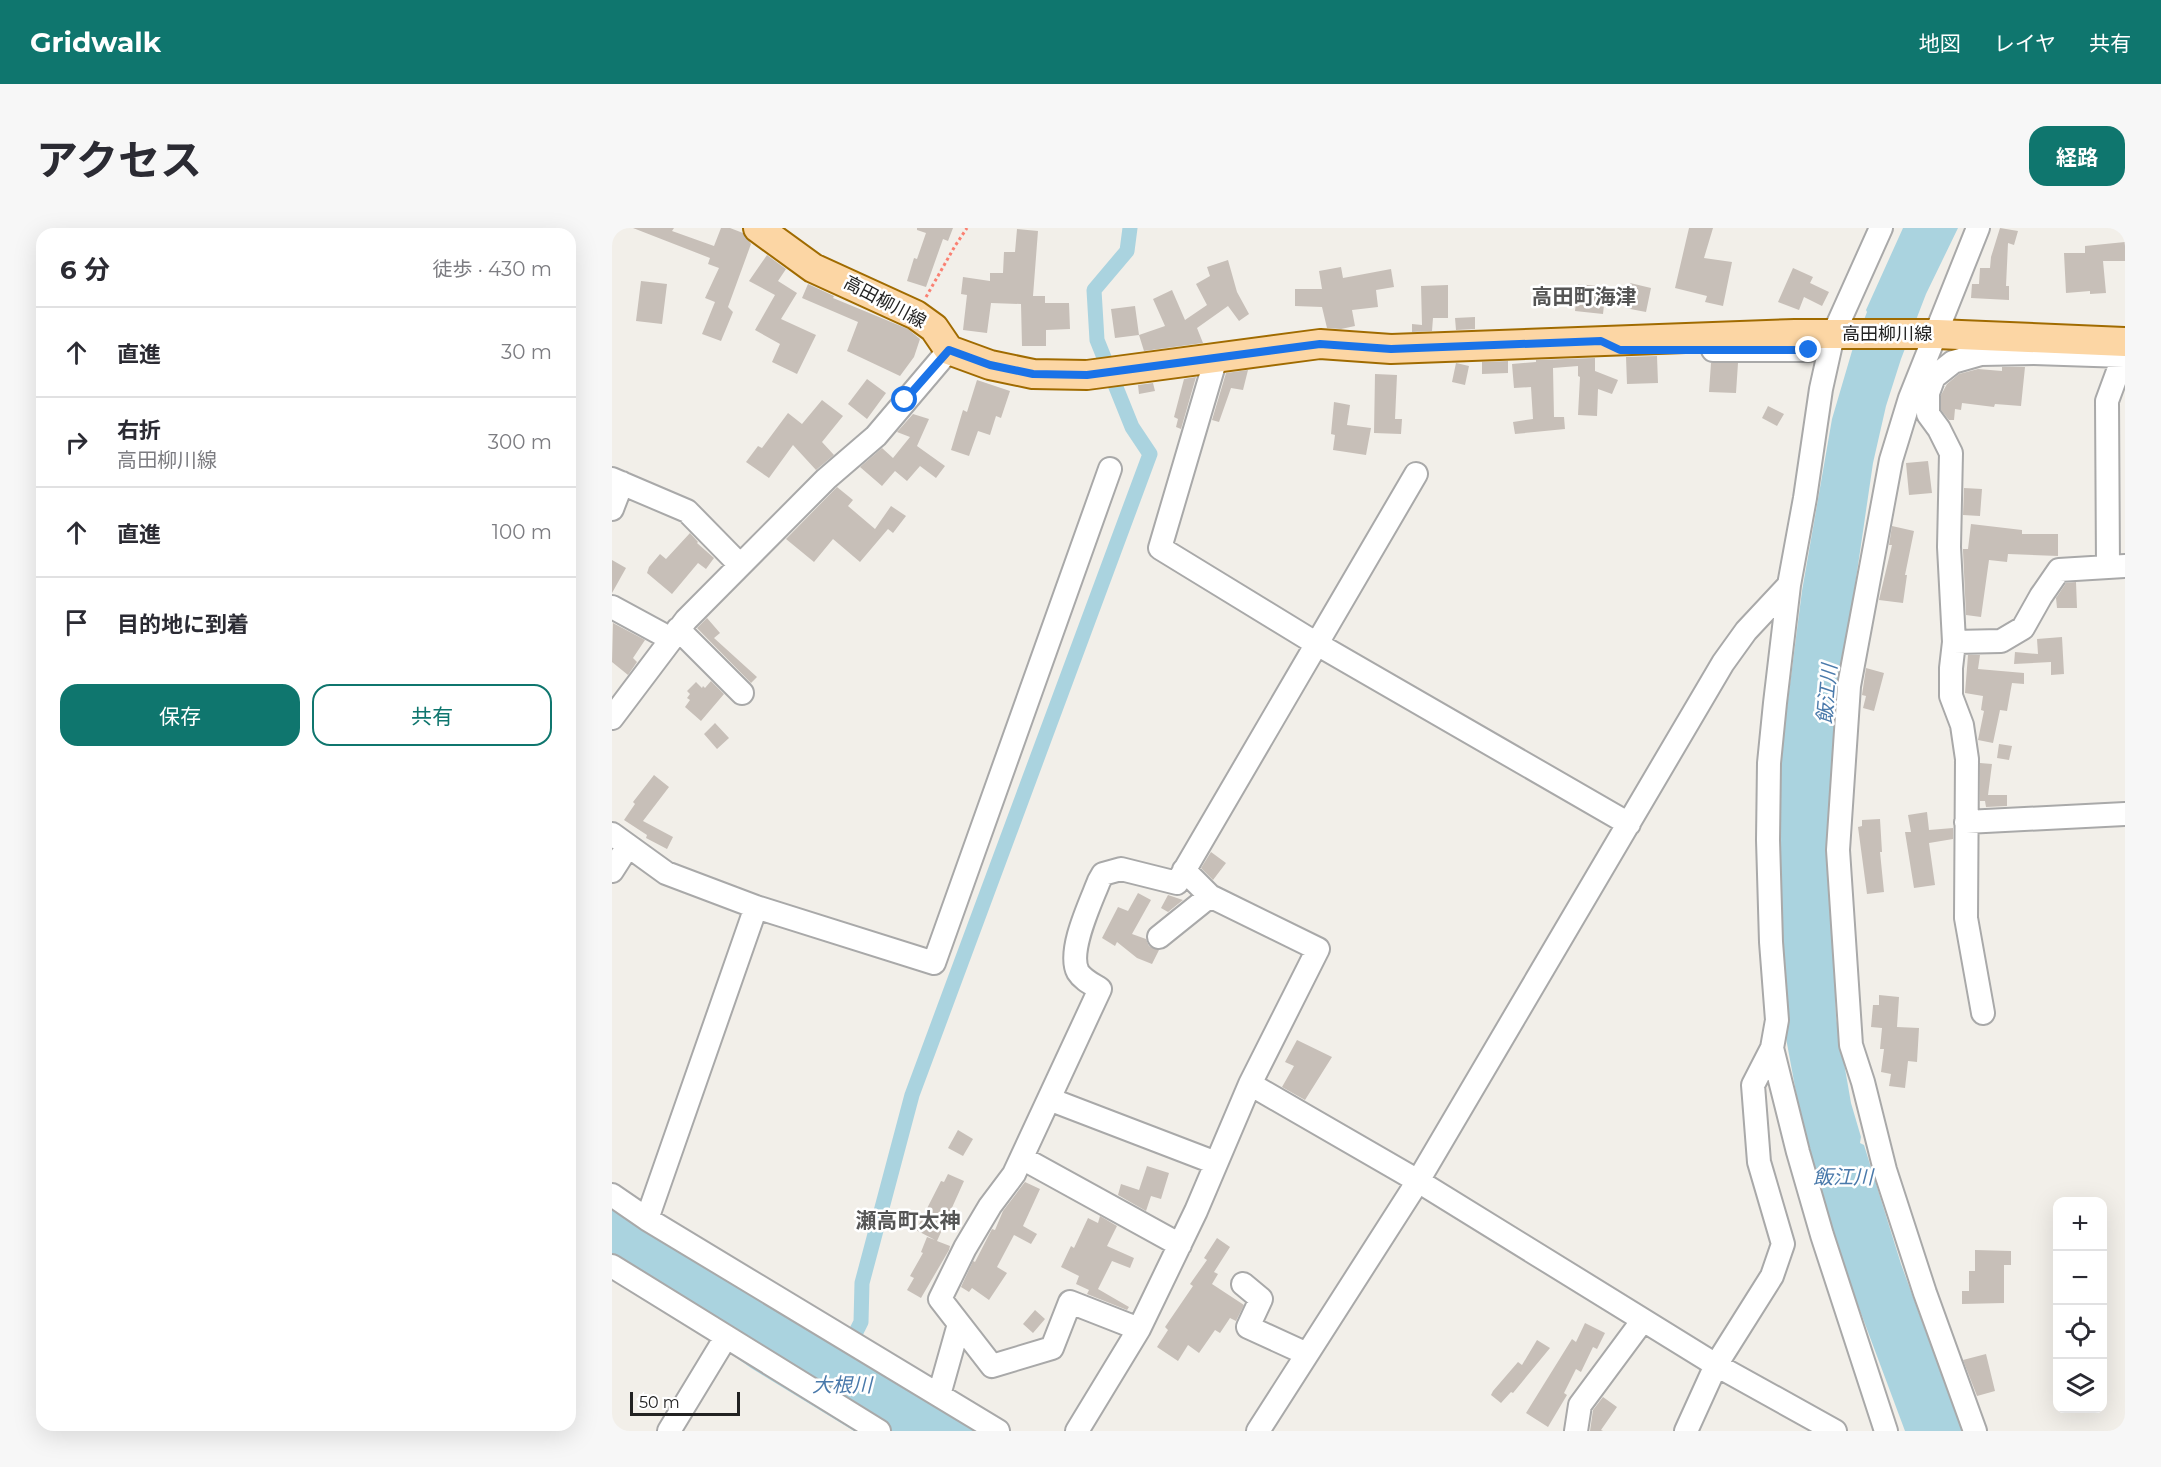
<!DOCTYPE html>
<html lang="ja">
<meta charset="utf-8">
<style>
body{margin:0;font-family:Montserrat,"Noto Sans JP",sans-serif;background:#f7f7f7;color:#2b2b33}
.controls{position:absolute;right:18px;bottom:18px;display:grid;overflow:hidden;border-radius:12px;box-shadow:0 6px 24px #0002}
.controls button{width:54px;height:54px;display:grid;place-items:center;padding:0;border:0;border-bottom:2px solid #e1e1e2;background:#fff;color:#2b2b33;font:30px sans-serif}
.scale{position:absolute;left:18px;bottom:15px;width:110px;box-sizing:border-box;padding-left:6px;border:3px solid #222;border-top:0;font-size:16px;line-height:21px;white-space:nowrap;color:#222;-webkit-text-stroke:4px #fff;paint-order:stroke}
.stop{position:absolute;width:18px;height:18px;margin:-14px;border:4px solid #1a73e8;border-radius:50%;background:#fff}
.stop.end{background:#1a73e8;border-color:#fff;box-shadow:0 2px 6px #0008}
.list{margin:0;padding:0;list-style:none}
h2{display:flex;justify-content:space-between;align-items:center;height:78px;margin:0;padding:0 24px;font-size:26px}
h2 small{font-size:20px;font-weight:400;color:#7c7c81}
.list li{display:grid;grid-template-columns:39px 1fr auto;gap:18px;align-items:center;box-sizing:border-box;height:90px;padding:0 24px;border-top:2px solid #e1e1e2}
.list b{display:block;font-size:22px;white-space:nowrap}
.list p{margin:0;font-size:20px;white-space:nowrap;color:#7c7c81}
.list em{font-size:20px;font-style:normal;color:#7c7c81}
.actions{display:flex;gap:12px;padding:18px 24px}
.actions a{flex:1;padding:14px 0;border:2px solid #0f766e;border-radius:18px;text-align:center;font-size:21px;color:#0f766e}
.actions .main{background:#0f766e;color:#fff}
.icon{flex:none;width:33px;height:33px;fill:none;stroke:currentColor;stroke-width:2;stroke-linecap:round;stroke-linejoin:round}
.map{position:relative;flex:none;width:1513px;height:1203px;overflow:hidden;border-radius:18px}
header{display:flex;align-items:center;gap:36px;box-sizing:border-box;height:84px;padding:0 30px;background:#0f766e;color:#fff}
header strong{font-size:28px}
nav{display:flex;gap:33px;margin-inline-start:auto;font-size:21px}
.intro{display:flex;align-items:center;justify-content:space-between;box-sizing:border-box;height:144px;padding:0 36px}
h1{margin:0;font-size:42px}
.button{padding:15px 27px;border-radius:18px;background:#0f766e;color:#fff;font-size:21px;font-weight:700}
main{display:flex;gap:36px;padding:0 36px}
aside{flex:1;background:#fff;border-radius:18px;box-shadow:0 6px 24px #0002}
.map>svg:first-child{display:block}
</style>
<header>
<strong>Gridwalk</strong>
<nav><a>地図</a><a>レイヤ</a><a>共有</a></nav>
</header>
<div class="intro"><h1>アクセス</h1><a class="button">経路</a></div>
<main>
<aside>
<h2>6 分<small>徒歩 · 430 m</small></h2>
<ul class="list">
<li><svg class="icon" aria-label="ahead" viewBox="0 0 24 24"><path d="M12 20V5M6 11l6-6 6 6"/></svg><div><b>直進</b></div><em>30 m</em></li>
<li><svg class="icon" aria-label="right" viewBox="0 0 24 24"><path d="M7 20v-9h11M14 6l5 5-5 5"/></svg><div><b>右折</b><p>高田柳川線</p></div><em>300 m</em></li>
<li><svg class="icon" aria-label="ahead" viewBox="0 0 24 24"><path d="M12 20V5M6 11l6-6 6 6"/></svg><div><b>直進</b></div><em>100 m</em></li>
<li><svg class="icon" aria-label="arrive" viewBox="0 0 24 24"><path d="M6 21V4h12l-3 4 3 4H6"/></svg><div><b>目的地に到着</b></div></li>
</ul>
<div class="actions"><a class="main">保存</a><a>共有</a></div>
</aside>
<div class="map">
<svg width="1513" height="1203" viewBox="0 0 1513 1203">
<rect width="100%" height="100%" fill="#f2efe9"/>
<path fill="#aad3df" d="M1291 0H1346L1314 66 1289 131 1274 178 1261 235 1228 460 1219 626 1224 789 1239 875 1249 909 1248 915 1252 917 1289 1036 1350 1203H1293L1228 1029 1196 929 1171 794 1166 594 1170 518 1190 363 1220 191 1240 123 1255 84 1254 82Z
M0 976 251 1130 271 1147 366 1203H242L139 1140 0 1042Z"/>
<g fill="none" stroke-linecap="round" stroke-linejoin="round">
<path stroke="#aad3df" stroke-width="15" d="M244 1104 249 1094 250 1055 300 867 538 226 520 199 485 112 482 62 515 23 518 0"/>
</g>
<path fill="#c7bfb8" d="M21 0H62L60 3 102 18 109 0H118L131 5 139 16 116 79 121 84 109 113 90 106 103 74 93 70 107 40 96 36 98 30Z
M305 0H341L336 13 331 11 314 59 295 53 302 30 305 31 314 5 305 2Z
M1077 0H1101L1092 30 1120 34 1111 78 1093 74 1095 68 1063 60Z
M1388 0 1406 3 1402 17 1396 15 1394 58H1397V72L1359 70 1360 56H1367L1368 40H1378L1379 29Z
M405 1 426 3 421 68H433V75H457L458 101 434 102V118H410L409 76 379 75 375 105 351 102 355 67 349 66 351 49 378 53V45H391L392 24H403Z
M1513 14V33H1491L1494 65 1478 66V63L1454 65 1452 25H1473V18Z
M155 27 174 41 166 53 185 65 169 91 204 107 185 146 160 134 168 116 143 102 163 67 137 53Z
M616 32 625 64 637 86 627 93 616 78 585 100 591 115 532 123 527 107 503 110 499 81 523 78 527 107 553 98 541 71 560 62 573 92 595 77 584 56 598 48 595 39Z
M729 39 731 50 779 41 782 59 764 62 766 79 740 82 743 98 729 101 715 100 710 79 683 78V61H710L707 43Z
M1181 40 1201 49 1198 55 1217 64 1210 78 1192 69 1187 82 1166 74Z
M29 53 55 56 50 96 24 93Z
M1018 55 1039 60 1034 84 1013 80Z
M196 56 222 68 221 70 296 101 308 111 302 129 288 148 235 123 246 94 190 70Z
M966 56 994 59 991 86 963 83Z
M836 57V90H821L820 103 800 104V96L810 97 809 58Z
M863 89V101L844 102 843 90Z
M1045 128 1046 155 1015 156 1014 129Z
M983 130V143L1006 152 1000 166 986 161 985 188 966 187 968 149 966 148V138L941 140 942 189H952L953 201 903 206 901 194 921 191 919 159 902 160 900 136 924 134V132Z
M896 133V145L870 146V134Z
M844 135 857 138 853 157 840 154Z
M1099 135H1126L1124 165 1097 164Z
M1390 139H1413L1409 178 1383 176 1382 179 1350 175 1349 182 1343 181 1342 192H1337L1329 182V167L1335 156 1347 146 1366 141 1390 143Z
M636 142 631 162 619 160 607 194 600 192 614 145Z
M763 146 785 147 783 191H790L789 206 762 205Z
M584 149 569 201 564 199 566 191 562 189 572 151Z
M255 151 274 165 255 191 236 176Z
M365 152 398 163 389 190 384 188 378 207 366 203 357 228 339 222 351 182 355 184Z
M541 155 543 163 527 166 526 157Z
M210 172 231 188 210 214 222 227 204 242 181 217 157 250 134 234 146 218 150 220 176 185 190 196Z
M722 174 738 177 735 197 759 200 754 227 721 222 723 207 719 206Z
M1156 178 1172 186 1165 198 1150 190Z
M301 186 317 191 305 218 333 238 324 250 308 238 295 253 283 243 270 258 248 239 270 220 281 230 298 209 285 204Z
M1316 233 1320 265 1297 267 1294 235Z
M225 259 241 272 236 278 263 301 279 278 294 288 281 305 276 301 248 334 221 311 202 334 174 311Z
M1352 260 1370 261 1368 288 1351 287Z
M1359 296 1410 302V306H1446V328L1396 326 1395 334 1377 332 1369 389 1354 387 1351 323V321H1356Z
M1280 298 1302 303 1293 347H1295L1291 375 1267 372 1280 317H1277Z
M78 305 86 314 85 315 102 330 94 341 86 335 60 366 35 345 37 339 48 326 54 331Z
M0 332 14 340 0 365Z
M1464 354 1465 380H1445L1444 370 1454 355Z
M95 390 108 405 102 410 145 449 139 455 85 400Z
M1 395 33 412 21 430 25 434 16 447 0 434Z
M1450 409 1452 446 1439 447V434L1402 436 1403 424 1426 426 1425 411Z
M1356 427H1368L1366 441 1412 445V456L1400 455 1395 483 1388 482 1381 515 1366 512 1372 483 1369 482 1371 468 1353 465Z
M1254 440 1272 445 1262 483 1251 480 1254 468 1250 467Z
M99 453 112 466 89 493 73 479 78 472 75 470 78 466 75 463 84 454 90 460 91 458 93 460Z
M103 495 117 510 105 521 92 506Z
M1387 516 1400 518 1397 532 1385 530Z
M1368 535 1380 536 1376 567H1395V578L1374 579 1373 573H1368Z
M42 547 57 559 31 593 61 609 55 621 34 610 35 607 12 592 23 576 21 574Z
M1315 584 1317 602 1341 600V611L1317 615 1323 657 1302 660 1293 604H1299L1296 587Z
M1268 591 1270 624H1268L1272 664 1255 666 1246 599 1250 598V592Z
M599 624 614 635 601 652 589 640Z
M526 665 539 672 520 706 534 711 537 718 547 722 540 736 525 730 505 714 503 718 490 710 506 679 516 683Z
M556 667 571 672 556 684 549 680Z
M1267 767 1287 769 1285 799 1307 800 1305 834 1296 833 1293 860 1277 858 1279 846 1269 844 1272 821H1268L1270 800 1259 799 1261 777H1267Z
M685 812 720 829 693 872 670 859 682 838 673 834Z
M346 902 361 911 351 928 336 920Z
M535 938 557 945 549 971 539 968 534 983 506 967 509 956 527 962Z
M336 946 352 953 325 1013 338 1018 337 1022 309 1070 295 1062 302 1050 298 1048 311 1025 309 1024 315 1009 323 1012 304 1002 329 953 332 954Z
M413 954 428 961 411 998 425 1006 419 1016 402 1007 385 1039 395 1045 377 1072 360 1060 357 1064 349 1059 361 1033 363 1034 380 1001 383 1002 391 983Z
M488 988 505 998 495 1018 522 1030 518 1040 500 1033 486 1061 517 1079 515 1082 475 1066 477 1062 464 1056 467 1048 449 1039 459 1018 462 1020 476 990 486 995Z
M605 1010 618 1019 602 1044 606 1046 600 1056 632 1077 624 1093 618 1090 608 1105 603 1102 587 1125 576 1117 566 1133 545 1119 556 1102 553 1099 581 1058 578 1056 595 1032 592 1030Z
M1363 1022 1399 1023V1037H1392V1075L1350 1076V1063H1357V1043H1363Z
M423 1082 433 1091 421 1105 411 1096Z
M973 1095 993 1105 985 1121 981 1119 969 1144 964 1141 952 1165 955 1167 936 1199 914 1185 960 1111 964 1114Z
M925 1112 938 1120 901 1165 899 1164 889 1175 879 1167 881 1163 906 1134 910 1137Z
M1374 1126 1383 1163 1365 1168 1351 1132Z
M991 1169 1005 1179 989 1202 991 1203H978L981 1182Z"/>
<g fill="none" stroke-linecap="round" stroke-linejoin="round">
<g stroke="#a9a9a9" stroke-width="26">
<path id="minor" d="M1101 122H1197V119
M1513 124 1495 173 1496 339 1513 338
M604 130 548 320 705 416 1017 596
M0 251 75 283 128 337
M0 281 10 255
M0 379 59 411
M66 401 130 465
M1342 414 1389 413 1411 400 1429 368 1447 342 1496 339
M0 490 74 392 214 251 264 208 337 122
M1354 594 1513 586
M0 606 54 645 144 679 322 735 498 241
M572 642 598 668 706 721 638 856
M0 643 16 618
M547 709 598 668
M1371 785 1354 690 1355 531 1350 497 1339 468V440L1342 414 1337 319 1339 225 1327 201 1316 186V165L1322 149 1341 134 1369 126 1422 125 1512 128
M1160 820 1186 924 1210 1007 1274 1203
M437 871 604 935
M410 930 568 1017
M0 967 35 991 386 1203
M35 991 144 679
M0 1038 267 1203
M631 1056 649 1071 636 1099 695 1126
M527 1101 458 1074 440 1120 380 1138 328 1071 353 1020 378 978 402 946 488 761C480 756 471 752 466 744 455 723 479 674 487 653L491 646 509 641 565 655 804 246
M327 1167 347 1096
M57 1203 114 1109
M465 1203 527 1101 584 983 638 856 806 953 1104 1137 1223 1203
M646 1203 806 953 1111 435 1134 403 1177 357
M964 1203 968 1177 1031 1092
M1074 1203 1104 1137 1160 1048 1171 1016 1147 934 1141 857 1160 820 1165 792 1159 714 1156 612 1157 535 1163 475 1177 357 1193 270 1209 161 1221 107 1269 0
M1363 1203 1313 1065 1273 942 1251 854 1239 817 1226 622 1237 458 1279 232 1298 170 1366 0"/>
</g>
<g stroke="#a06b00" stroke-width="32">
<path id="major" d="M146 0 201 40 304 87 322 100 337 122 378 137 421 146 475 147 708 116 779 121 1183 106H1325L1513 114"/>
</g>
<path stroke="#fa8072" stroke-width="3" stroke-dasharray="3 3" stroke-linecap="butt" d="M314 69 343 18 355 0"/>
<use href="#minor" stroke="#fff" stroke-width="22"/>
<use href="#major" stroke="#fcd6a4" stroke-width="28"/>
</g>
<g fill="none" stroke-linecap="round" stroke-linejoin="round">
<path stroke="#1a73e8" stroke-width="8" d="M293 172 337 122 378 137 421 146 475 147 708 116 779 121 989 113 1008 122H1197"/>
</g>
<g text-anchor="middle" stroke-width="5" stroke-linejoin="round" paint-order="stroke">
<g font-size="18" fill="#222" stroke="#fff">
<text transform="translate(273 74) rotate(28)" y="6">高田柳川線</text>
<text x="1275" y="112">高田柳川線</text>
</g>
<g font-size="20" font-style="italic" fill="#4a7aab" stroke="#fff">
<text transform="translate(1215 466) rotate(-85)" y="7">飯江川</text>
<text x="1231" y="956">飯江川</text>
<text x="230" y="1164">大根川</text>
</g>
<g font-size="21" font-weight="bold" fill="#555" stroke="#fff">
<text x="972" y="76">高田町海津</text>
<text x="296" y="1000">瀬高町太神</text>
</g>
</g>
</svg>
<div class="controls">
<button>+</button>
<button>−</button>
<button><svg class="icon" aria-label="locate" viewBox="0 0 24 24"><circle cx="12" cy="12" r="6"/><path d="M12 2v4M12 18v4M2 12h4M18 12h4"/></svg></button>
<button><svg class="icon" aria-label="layers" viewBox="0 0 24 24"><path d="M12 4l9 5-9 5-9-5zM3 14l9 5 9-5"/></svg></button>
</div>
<div class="scale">50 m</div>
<div class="stop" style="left:293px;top:172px"></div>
<div class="stop end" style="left:1197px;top:122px"></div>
</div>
</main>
